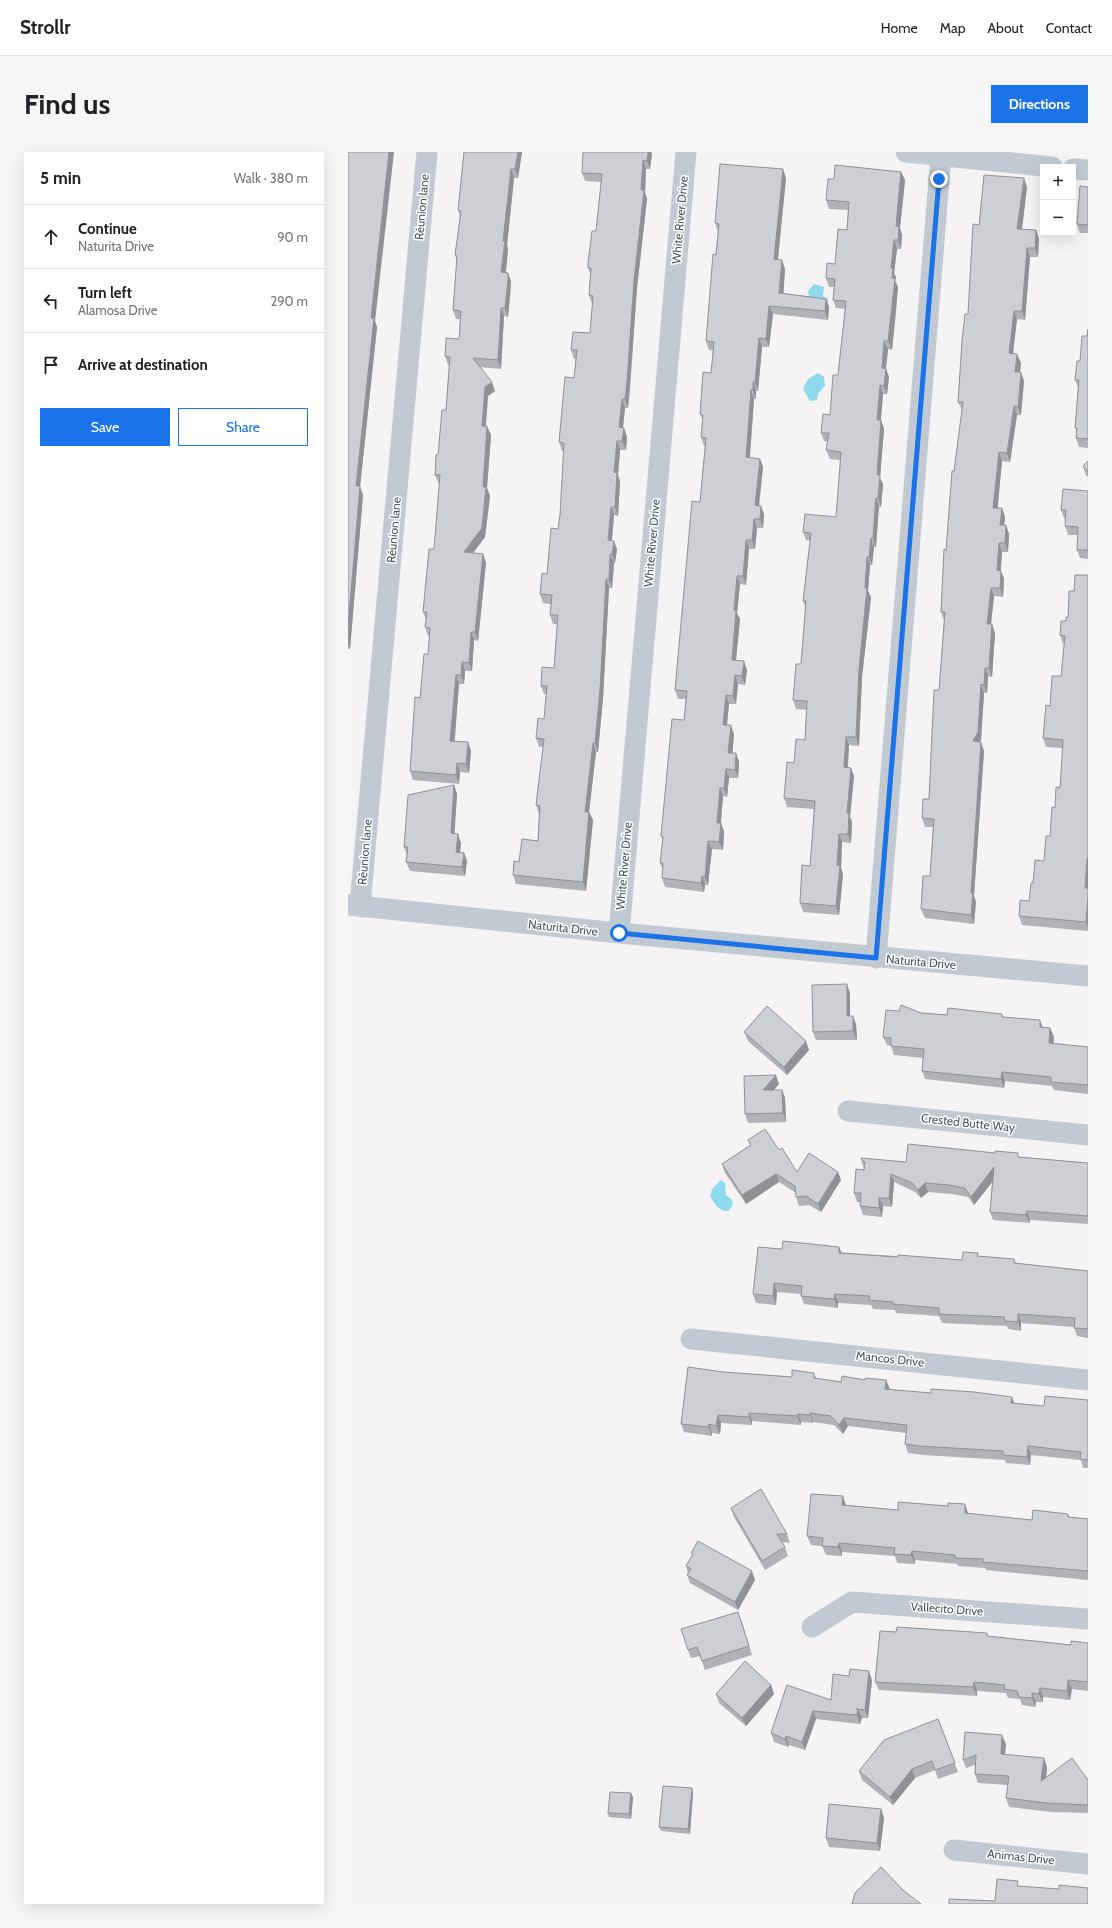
<!DOCTYPE html>
<meta charset="utf-8">
<style>
body{margin:0;font-family:Cabin,sans-serif;background:#f6f6f6;color:#202124}
.controls{position:absolute;right:12px;top:12px;display:grid;overflow:hidden;border-radius:0px;box-shadow:0 4px 16px #0002}
.controls button{width:36px;height:36px;display:grid;place-items:center;padding:0;border:0;border-bottom:1px solid #e0e0e0;background:#fff;color:#202124;font:20px sans-serif}
.stop{position:absolute;width:12px;height:12px;margin:-9px;border:3px solid #1a73e8;border-radius:50%;background:#fff}
.stop.end{background:#1a73e8;border-color:#fff;box-shadow:0 1px 4px #0008}
.list{margin:0;padding:0;list-style:none}
h2{display:flex;justify-content:space-between;align-items:center;height:52px;margin:0;padding:0 16px;font-size:17px}
h2 small{font-size:13px;font-weight:400;color:#757577}
.list li{display:grid;grid-template-columns:26px 1fr auto;gap:12px;align-items:center;box-sizing:border-box;height:64px;padding:0 16px;border-top:1px solid #e0e0e0}
.list b{display:block;font-size:15px;white-space:nowrap}
.list p{margin:0;font-size:13px;white-space:nowrap;color:#757577}
.list em{font-size:13px;font-style:normal;color:#757577}
.actions{display:flex;gap:8px;padding:12px 16px}
.actions a{flex:1;padding:9px 0;border:1px solid #1a73e8;border-radius:0px;text-align:center;font-size:14px;color:#1a73e8}
.actions .main{background:#1a73e8;color:#fff}
.icon{flex:none;width:22px;height:22px;fill:none;stroke:currentColor;stroke-width:2;stroke-linecap:round;stroke-linejoin:round}
.map{position:relative;flex:none;width:740px;height:1752px;overflow:hidden;border-radius:0px}
header{display:flex;align-items:center;gap:24px;box-sizing:border-box;height:56px;padding:0 20px;background:#fff;border-bottom:1px solid #e0e0e0}
header strong{font-size:19px}
nav{display:flex;gap:22px;margin-inline-start:auto;font-size:14px}
.intro{display:flex;align-items:center;justify-content:space-between;box-sizing:border-box;height:96px;padding:0 24px}
h1{margin:0;font-size:28px}
.button{padding:10px 18px;border-radius:0px;background:#1a73e8;color:#fff;font-size:14px;font-weight:700}
main{display:flex;gap:24px;padding:0 24px}
aside{flex:1;background:#fff;border-radius:0px;box-shadow:0 4px 16px #0002}
.map>svg:first-child{display:block}
</style>
<header>
<strong>Strollr</strong>
<nav><a>Home</a><a>Map</a><a>About</a><a>Contact</a></nav>
</header>
<div class="intro"><h1>Find us</h1><a class="button">Directions</a></div>
<main>
<aside>
<h2>5 min<small>Walk · 380 m</small></h2>
<ul class="list">
<li><svg class="icon" aria-label="ahead" viewBox="0 0 24 24"><path d="M12 20V5M6 11l6-6 6 6"/></svg><div><b>Continue</b><p>Naturita Drive</p></div><em>90 m</em></li>
<li><svg class="icon" aria-label="left" viewBox="0 0 24 24"><path d="M17 20v-9H6M10 6l-5 5 5 5"/></svg><div><b>Turn left</b><p>Alamosa Drive</p></div><em>290 m</em></li>
<li><svg class="icon" aria-label="arrive" viewBox="0 0 24 24"><path d="M6 21V4h12l-3 4 3 4H6"/></svg><div><b>Arrive at destination</b></div></li>
</ul>
<div class="actions"><a class="main">Save</a><a>Share</a></div>
</aside>
<div class="map">
<svg width="740" height="1752" viewBox="0 0 740 1752">
<rect width="100%" height="100%" fill="#f5f3f3"/>
<path fill="#90daee" d="M466 132 476 135 475 144 480 147V152L461 145 460 139Z
M470 221 476 225 477 233 470 242 469 248 462 249 455 237 460 227Z
M373 1028 377 1031 378 1043 384 1048 385 1053 380 1059C371 1060 366 1051 362 1044L364 1037Z"/>
<g fill="none" stroke-linecap="round" stroke-linejoin="round">
<path stroke="#c1cad2" stroke-width="21" d="M558 0 704 15
M725 17 740 18
M0 753 271 781 740 824
M14 755 13 742 79 0
M271 781 338 0
M528 806 593 3
M500 959 740 983
M343 1187 740 1228
M464 1475 504 1450 740 1467
M606 1698 740 1712"/>
</g>
<path fill="#b0b2b7" d="M0 0 27 169 29 175 12 335 15 343 2 497H0Z
M116 0H174L170 26H166L159 93 160 97 158 120 160 121 163 129V137L160 165 156 164 153 217 132 215 147 239 140 244 138 274 143 283 139 336 142 344 137 385 125 401 135 402 138 411 130 489 126 488 124 519H117L116 532H111L106 589 123 599 121 621 112 620 111 632 65 628 62 619 72 546 80 502 82 484H80L77 475 78 468 75 460 86 397 91 332 87 323 98 258 101 213H100L97 204 111 187 112 167H108L105 158 109 109 107 103 112 65 110 58Z
M304 1 302 17H298L297 41 299 47 289 136 282 239 280 256H277L275 276 279 285 278 298H272L270 323 272 329 270 364 266 363 264 388 269 397 267 411H266L264 436H261L255 546 250 600H248L241 660 245 668 238 739 168 732 165 723 171 710 190 689 191 662 188 653 195 595H191L188 586 196 567 198 542H196L193 534 206 516 209 472H205L202 463 203 452 195 451 192 442 199 422 210 377 212 363 216 299H214L211 290 226 226 228 207H226L223 198 242 181 244 152 241 143 243 123 240 116 248 79 253 30 237 29 234 21Z
M553 20 557 28 552 76 554 83 553 97H549L546 121 548 125 547 129 550 135 548 161 544 198 540 197 538 217 541 225 539 242H535L533 268 536 277 532 326 535 332 533 355H531L530 366 528 395H526L524 413H522L520 439 523 445 514 525 511 594 501 593 500 615 506 624 502 665 504 670 503 691 494 690 493 716 495 722 491 763 455 760 452 751 462 714 466 657 439 655 436 646 446 611 457 588 459 558 448 557 445 548 453 512 458 456 455 449 462 389 458 388 455 380 488 365 493 308 482 307 478 298 480 290 476 289 473 281 482 263 490 223 497 157 488 156 485 148 486 135H481L478 126 487 112 499 78 500 58 481 57 478 48 486 27Z
M438 26 430 107 437 117 435 141 478 147 481 155 480 168 425 162 421 195H414L410 239H408V247H406L402 306 412 307 415 315 411 354 416 362 415 376H409L407 397H401L398 433 392 432 389 461 392 467 388 508 399 518 397 533 390 532 388 552H381L379 573 386 582 384 601H388L391 610 390 626H381L379 645 375 644 373 671 376 680 375 698 364 697 360 733H357L356 740 317 735 314 726 315 718 312 711 315 688 313 684 336 568 338 547H330L327 538 352 350 357 294H356L353 285 355 269 352 262 363 221 365 198H361L358 189 370 80 367 71Z
M679 35 674 77 688 78 691 87 690 105H682L677 168 669 167 665 201 673 211 672 220H673L676 229 673 263H669L662 310 654 309 649 356H654L657 365 656 373 661 382 660 400H654L653 419 656 427 655 445 646 444 643 472 647 481 644 525 640 524 639 541H636L633 588 632 590 636 599 626 744 628 750 626 772 577 766 573 757 582 724 585 675H577L574 666 581 647 591 538 596 469 593 460 606 319 614 258 610 250 620 162 631 73Z
M740 35V81H732L729 72Z
M740 177V296L731 295 728 286 729 281 727 276 730 235 727 228 739 184Z
M740 309V325L738 323 735 314Z
M740 339V407L732 406 729 398 730 383H720L717 374V367L716 366 713 358Z
M740 423V779L674 773 671 764 681 749 685 731 696 709 702 684 707 656 712 636 715 596 698 595 695 586 702 554 713 524 716 492H715L712 483 718 469 720 465 726 439Z
M106 633 109 642 106 681 113 691 112 700 116 701 119 709 117 724 62 719 58 710 59 704 56 695Z
M502 841V864L508 872 509 888H468L465 880Z
M573 861 599 863 654 862 655 865 695 875 702 876 706 885 705 892 740 895V942L706 938 704 934 657 929 656 936 577 927 574 919 575 906 546 903 543 894 539 893 535 885Z
M396 880 461 898 439 923 400 889Z
M431 932 426 938H434L437 946 438 970 400 971 397 962Z
M400 988 431 998 449 1020H490L493 1028 473 1060 461 1053 451 1054 448 1045V1041L431 1030 398 1052 377 1021 374 1012 402 993Z
M671 1005 740 1011V1072L682 1068V1071L645 1068 642 1060 644 1030 626 1053 620 1045 604 1042 580 1040 573 1046 567 1040 546 1030 544 1055 535 1054 534 1065 515 1063 512 1054V1050H509L506 1041 516 1018 513 1007 558 1010Z
M434 1097 614 1108 630 1101V1104L666 1107 668 1111 740 1119V1186L729 1184 726 1175 673 1171V1179L660 1177 659 1174 594 1171 591 1164 548 1161 547 1158 525 1157 523 1153 490 1151V1156L456 1152 453 1144V1142L429 1140 428 1153 408 1151 405 1142Z
M375 1220 444 1225 466 1221 468 1226 542 1237V1238L666 1251 696 1254 740 1248V1316H735L733 1308 683 1303 682 1313 658 1311 657 1308 575 1303 560 1301 557 1292 558 1281 500 1274 495 1282 486 1273 465 1270V1271L453 1270V1273L404 1269V1273L373 1271 372 1282 364 1281V1284L336 1280 333 1272Z
M617 1352 620 1362 684 1368 720 1362 721 1365 740 1367V1428L638 1418 637 1416 610 1414 609 1412 567 1408V1412L549 1411 547 1404 494 1400V1404L478 1403 474 1394 463 1393 459 1384 498 1353 550 1358 600 1354Z
M383 1356 439 1382 442 1391 434 1390 437 1395 440 1404 417 1418 386 1365Z
M343 1401 407 1428 390 1458 342 1431 339 1423 340 1421 338 1414 344 1403Z
M393 1468 404 1503 357 1518 352 1504 343 1506 340 1498Z
M548 1480 639 1481 640 1484 723 1493 740 1492V1539L724 1537 722 1548 695 1545V1550H688L687 1555 674 1553 672 1547 660 1546 658 1541 629 1539V1544L531 1538 527 1530Z
M524 1528 520 1566H513L512 1572 468 1567 457 1598 441 1593 440 1595 426 1590 423 1581 483 1548Z
M423 1533 426 1542 398 1574 371 1551 368 1542Z
M590 1567 610 1620 590 1627 587 1618 567 1626 545 1653 514 1628 511 1619Z
M658 1592 657 1602 699 1615 698 1626 740 1628V1661L703 1660 661 1655 658 1646 660 1633 630 1631 627 1622V1613L618 1616 615 1608Z
M344 1636 345 1641 342 1682 313 1679 311 1675Z
M285 1645 283 1667 261 1665 260 1661Z
M533 1657 536 1666 532 1699 481 1695 478 1686Z"/>
<path fill="#909195" d="M41 0H46L27 169 29 175 12 335 15 343 2 497 0 492V475L8 334 23 166Z
M170 0H174L170 26 167 17Z
M300 0H303L304 1 302 17 299 9Z
M295 8 298 17 297 41 299 47 289 136 280 256 277 247Z
M163 17 166 26 159 93 160 97 157 129 153 120 155 89Z
M435 17 438 26 429 116 426 107Z
M553 20 557 28 552 76 554 83 553 97 550 88 548 74Z
M676 26 679 35 673 85 669 77Z
M688 78 691 87 690 105 687 96Z
M546 88 549 97 546 121 548 125 547 129 550 135 544 198 540 189 544 126 543 116Z
M679 96 682 105 677 168 674 159Z
M434 108 437 117 435 149 431 141Z
M160 121 163 129 160 165 157 156Z
M478 147 481 155 480 168 477 159Z
M421 154 425 162 421 195 418 187Z
M153 156 156 164 153 217 150 208Z
M666 159 669 167 664 210 661 201Z
M411 186 414 195 410 239 407 230Z
M536 189 540 197 537 225 534 216Z
M669 202 673 211 671 229 667 220Z
M538 217 541 225 539 242 536 234Z
M673 220 676 229 673 263 670 255Z
M144 230 147 239 140 244 137 282 134 274 137 235Z
M405 230 408 239V247L405 238Z
M532 233 535 242 532 276 529 268Z
M403 238 406 247 401 314 398 305Z
M274 247 277 256 274 284 271 275Z
M666 254 669 263 662 310 659 301Z
M533 268 536 277 532 326 535 332 533 355 530 346 529 323Z
M139 274 143 283 139 336 142 344 137 385 119 409 116 400Z
M276 276 279 285 278 298 274 289Z
M269 289 272 298 270 323 272 329 270 364 267 355 266 320Z
M651 300 654 309 649 364 645 356Z
M412 307 415 315 410 362 407 353Z
M528 346 531 355 528 395 525 386Z
M413 354 416 362 415 376 412 367Z
M263 355 266 363 263 397 260 388Z
M654 356 657 365 655 382 652 373Z
M406 367 409 376 407 397 404 388Z
M658 373 661 382 660 400 657 391Z
M523 386 526 395 524 413 521 405Z
M398 388 401 397 398 433 395 424Z
M266 389 269 397 267 411 264 402Z
M651 391 654 400 652 427 649 418Z
M135 402 138 411 130 489 127 480Z
M262 402 266 411 264 436 261 427Z
M519 405 522 413 520 439 523 445 514 525 511 594 508 585 511 517Z
M653 419 656 427 655 445 652 436Z
M389 424 392 432 389 461 392 467 387 517 384 508 386 458Z
M258 427 261 436 255 546 250 600 247 591Z
M643 436 646 444 642 480 639 472Z
M644 472 647 481 644 525 641 516Z
M123 480 126 488 124 519 121 511Z
M396 509 399 518 397 533 394 524Z
M114 510 117 519 116 532 113 523Z
M637 516 640 524 639 541 636 533Z
M108 523 111 532 106 598 102 589Z
M387 523 390 532 388 552 385 544Z
M633 532 636 541 633 588 628 598 625 589Z
M378 543 381 552 378 581 375 573Z
M383 573 386 582 384 609 380 601Z
M498 585 501 593 499 624 496 615Z
M120 590 123 599 121 621 118 612Z
M633 590 636 599 626 744 628 750 626 772 623 763V741Z
M245 591 248 600 241 660 245 668 238 739 235 730 237 660Z
M388 601 391 610 390 626 387 618Z
M109 611 112 620 111 632 108 623Z
M503 616 506 624 502 665 504 670 503 691 500 682 499 661Z
M378 617 381 626 379 645 376 636Z
M106 633 109 642 106 690 103 681Z
M372 636 375 644 372 679 369 671Z
M373 671 376 680 375 698 371 690Z
M110 682 113 691 111 708 108 700Z
M491 682 494 690 493 716 495 722 491 763 488 754 489 713Z
M360 689 364 697 360 733 357 725Z
M116 701 119 709 117 724 114 715Z
M739 706 740 708V777L738 770 737 736Z
M354 724 357 733 356 740 353 731Z
M499 832 502 841V873L499 864Z
M505 864 508 872 509 888 505 879Z
M692 868 695 877 692 875Z
M702 876 706 885 704 900 701 891Z
M458 889 461 898 439 923 436 915Z
M654 920 657 929 656 936 653 927Z
M428 923 431 932 418 947 415 938Z
M434 938 437 946 438 970 435 961Z
M646 1015 649 1024 626 1053 623 1045Z
M490 1020 493 1028 473 1060 470 1052Z
M428 1022 431 1030 398 1052 394 1043Z
M543 1022 546 1030 544 1055 541 1046Z
M577 1031 580 1040 573 1046 570 1038Z
M531 1046 535 1054 534 1065 531 1056Z
M679 1059 682 1068V1071L678 1063Z
M491 1095 495 1104 491 1101Z
M426 1131 429 1140 428 1153 425 1144Z
M487 1142 490 1151V1156L486 1147Z
M670 1162 673 1171V1179L670 1170Z
M538 1228 542 1237 541 1246 537 1237Z
M664 1245 667 1253 663 1251Z
M401 1261 404 1269V1273L401 1265Z
M462 1261 465 1270V1271L462 1263Z
M450 1262 453 1270V1273L449 1264Z
M370 1263 373 1271 372 1282 368 1274Z
M496 1266 500 1274 495 1282 491 1273Z
M361 1272 364 1281V1284L360 1275Z
M680 1294 683 1303 682 1313 679 1305Z
M495 1344 498 1353 497 1362 494 1353Z
M617 1352 620 1361V1370L617 1361Z
M491 1391 494 1400V1404L490 1395Z
M564 1399 567 1408V1412L563 1403Z
M404 1419 407 1428 390 1458 387 1450Z
M390 1460 393 1468 404 1503 401 1494Z
M521 1519 524 1528 520 1566 517 1558Z
M720 1528 724 1537 722 1548 719 1539Z
M626 1530 629 1539V1544L625 1535Z
M423 1533 426 1542 398 1574 394 1566Z
M692 1536 695 1545V1550L691 1542Z
M684 1541 688 1550 687 1555 684 1546Z
M510 1557 514 1566 512 1572 509 1563Z
M465 1559 468 1567 457 1598 454 1590Z
M654 1583 658 1592 656 1610 653 1602Z
M438 1584 441 1593 440 1595 437 1587Z
M696 1606 699 1615 697 1638 693 1629Z
M564 1617 567 1626 545 1653 542 1645Z
M344 1636 345 1641 342 1682 340 1677Z
M283 1641 285 1645 283 1667 281 1662Z
M533 1657 536 1666 532 1699 529 1691Z"/>
<path fill="#cdcfd5" stroke="#909195" d="M0 0H41L23 166H26L8 334H12L0 475Z
M116 0H170L167 17H163L155 89H157L153 120 160 121V128L157 156H153L150 208 125 206 144 230 137 235 134 274H139L135 335H138L134 376 116 400 135 402 127 480H123L121 511 114 510 113 523H108L102 589 120 590 118 612 109 611 108 623 62 619 67 545 72 546 76 502H80L82 476 77 475 79 460H75L81 397H86L92 323H87L88 303H90L94 258H98L102 205 97 204 98 186 111 187 113 159 105 158 109 104 107 103 113 59 110 58Z
M235 0H300L299 9 295 8 293 38H296L286 128 279 230 277 247H274L271 275 276 276 274 289H269L266 320 269 321 267 355H263L260 388 266 389 264 402H262L261 427H258L252 538 247 591H245L237 660H241L235 730 165 723 166 709 171 710 174 687 190 689 192 654 188 653 196 587 188 586 190 566 196 567 199 534H193L194 515 206 516 210 463H202L204 443 192 442 194 421 199 422 203 376 210 377 212 363 216 291 211 290 217 225 226 226 229 198H223L225 180 242 181 245 144 241 143 243 116H240V110L244 79H248L254 22 234 21Z
M372 12 435 17 426 107 434 108 431 141 478 147 477 159 421 154 418 187 411 186 407 230H405V238H403L398 305 412 307 407 353 413 354 412 367H406L404 388H398L395 424H389L386 458 388 459 384 508 396 509 394 524 387 523 385 544 378 543 375 573H383L380 601H388L387 618 378 617 376 636H372L369 671H373L371 690 360 689 357 725 354 724 353 731 314 726 315 711H312L315 685 313 684 324 567 336 568 339 539 327 538 344 349 352 350 358 286 353 285 355 263 352 262 355 220 363 221 366 190 358 189 365 102 368 103 371 72 367 71Z
M487 13 553 20 548 74 551 75 550 88H546L543 116 545 117 544 126 547 127 544 153 540 189H536L534 216 538 217 536 234 532 233 529 268H533L529 323H532L530 346H528L527 357 525 386H523L521 405H519L517 436H519L511 517 508 585H498L496 615 503 616 499 661 501 662 500 682H491L489 713 492 714 488 754 452 751 454 713 462 714 467 649 436 646 439 610 446 611 448 587 457 588 459 549 445 548 448 512H453L458 449H455L463 381 455 380 457 362 488 365 493 300 478 298 481 281H473L475 262 482 263 485 223H490L498 149 485 148 487 127 478 126 479 111 487 112 490 77 499 78 501 50 478 48 480 27H486Z
M636 23 676 26 669 77 688 78 687 96H679L674 159H666L661 201 669 202 667 220H673L670 255 666 254 659 301 651 300 645 356H654L652 373H658L657 391H651L649 418 653 419 652 436H643L639 472H644L641 516H637L636 533 633 532 630 580 625 589 633 590 623 741H625L623 763 573 757 575 724H582L586 667 574 666 575 647H581L586 538H591L597 460H593L596 397 598 398 604 319H606L615 250H610L614 189 617 162H620L625 72 631 73Z
M732 34 740 35V73L729 72Z
M740 177V287L728 286 729 276H727L731 228H727L729 209H732L734 184H739Z
M740 309V320L735 314Z
M715 337 740 339V398H729L730 375 717 374 718 358H713Z
M727 423H740V706H739L737 736H740V744L738 770 671 764 672 748 681 749 683 731H685L687 708 696 709 698 684H702L704 655 707 656 708 635 712 636 715 588 695 586 698 553 702 554 704 524H713L717 484 712 483 713 469H718V465H720L721 439H726Z
M106 633 103 681 110 682 108 700 116 701 114 715 58 710 60 695H56L60 643Z
M499 832V864H505V879L465 880 464 833Z
M553 853 573 861 599 863 600 856 654 862V865L692 868V875L702 876 701 891 740 895V933L703 930V925L654 920 653 927 574 919 576 897 543 894V886L535 885 538 858 551 859Z
M419 854 458 889 436 915 396 880Z
M428 923 415 938H434L435 961 397 962 396 924Z
M417 977 431 998 434 996 449 1020 461 1001 490 1020 470 1052 458 1044 448 1045 447 1034 428 1022 394 1043 374 1012 403 993 400 988Z
M560 992 647 1001V999L670 1001V1005L740 1011V1064L679 1059 678 1063 642 1060 646 1015 623 1045 617 1036 601 1033 577 1031 570 1038 564 1031 543 1022 541 1046H531V1056L512 1054 513 1041H506L508 1017 516 1018 517 1010 513 1007V1006L558 1010Z
M435 1089 491 1095V1101L549 1105 550 1103 614 1108 615 1100 630 1101 629 1104 666 1107V1111L740 1119V1177L726 1176 727 1166 670 1162V1170L657 1169 656 1165 591 1162V1156L545 1152V1150L521 1148 522 1144 487 1142 486 1147 453 1144 454 1134 426 1131 425 1144 405 1142 410 1095 434 1097Z
M340 1215 375 1220 444 1225V1218L466 1221V1226L493 1230 494 1224 517 1228V1226L538 1228 537 1237 583 1241V1237L626 1240 664 1245 663 1251 696 1254 697 1244 740 1248V1308L732 1307 733 1300 680 1294 679 1305 655 1303V1299L571 1294 557 1292 559 1273 496 1266 491 1273 483 1264 462 1261V1263L450 1262 449 1264 401 1261V1265L370 1263 368 1274 361 1272 360 1275 333 1272Z
M413 1337 439 1382H429L437 1395 414 1409 383 1356Z
M463 1342 495 1344 494 1353 550 1358V1350L600 1354V1351L617 1352V1361L684 1368 685 1358 720 1362V1365L740 1367V1419L635 1410V1407L607 1406V1403L564 1399 563 1403 546 1402 547 1396 491 1391 490 1395 474 1394 475 1386 459 1384Z
M350 1389 404 1419 387 1450 339 1423 343 1417 338 1414 345 1402 343 1401Z
M390 1460 401 1494 354 1509 349 1495 340 1498 333 1477Z
M549 1475 639 1481V1484L723 1493V1489L740 1491V1530L720 1528 719 1539 692 1536 691 1542 684 1541V1546L671 1545 669 1539 656 1537 657 1533 626 1530 625 1535 527 1530 532 1479 548 1480Z
M397 1509 423 1533 394 1566 368 1542Z
M502 1517 521 1519 517 1558 508 1557H510L509 1563 465 1559 454 1590 438 1584 437 1587 423 1581 439 1533 483 1548 485 1522 501 1524Z
M590 1567 607 1611 587 1618 584 1609 564 1617 542 1645 511 1619 536 1588Z
M617 1580 654 1583 653 1602 696 1606 693 1629 724 1606 740 1628V1653L699 1651 658 1646 661 1624 627 1622 628 1603 615 1608Z
M315 1634 344 1636 340 1677 311 1675Z
M262 1640 283 1641 281 1662 260 1661Z
M481 1652 533 1657 529 1691 478 1686Z
M533 1715 556 1739 573 1752H504L507 1741Z
M649 1727 670 1729 669 1734 711 1737V1733L740 1736V1752H601V1747L647 1749Z"/>
<g fill="none" stroke-linecap="round" stroke-linejoin="round">
<path stroke="#1a73e8" stroke-width="5" d="M271 781 528 806 591 27"/>
</g>
<g text-anchor="middle" stroke-width="3" stroke-linejoin="round" paint-order="stroke">
<g font-size="12" fill="#4a5661" stroke="#fff">
<text transform="translate(74 55) rotate(-85)" y="4">Réunion lane</text>
<text transform="translate(332 68) rotate(-85)" y="4">White River Drive</text>
<text transform="translate(46 378) rotate(-85)" y="4">Réunion lane</text>
<text transform="translate(304 391) rotate(-85)" y="4">White River Drive</text>
<text transform="translate(17 700) rotate(-85)" y="4">Réunion lane</text>
<text transform="translate(276 714) rotate(-85)" y="4">White River Drive</text>
<text transform="translate(215 776) rotate(6)" y="4">Naturita Drive</text>
<text transform="translate(573 810) rotate(5)" y="4">Naturita Drive</text>
<text transform="translate(620 971) rotate(6)" y="4">Crested Butte Way</text>
<text transform="translate(542 1207) rotate(6)" y="4">Mancos Drive</text>
<text transform="translate(599 1457) rotate(4)" y="4">Vallecito Drive</text>
<text transform="translate(673 1705) rotate(6)" y="4">Animas Drive</text>
</g>
</g>
</svg>
<div class="controls">
<button>+</button>
<button>−</button>
</div>
<div class="stop" style="left:271px;top:781px"></div>
<div class="stop end" style="left:591px;top:27px"></div>
</div>
</main>
